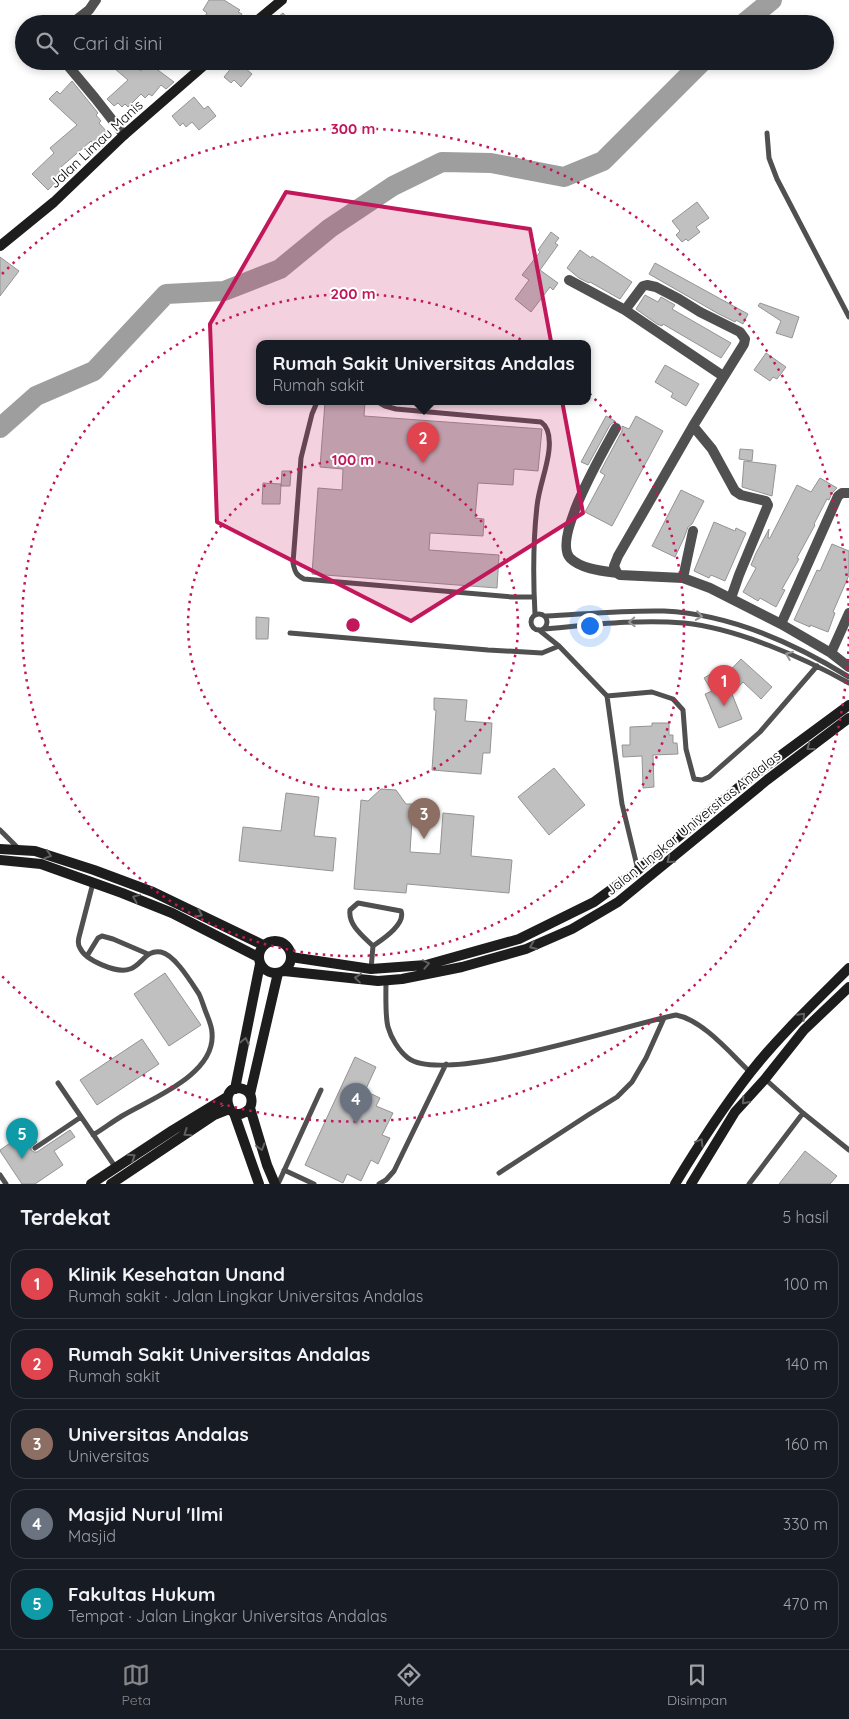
<!DOCTYPE html>
<html lang="id">
<meta charset="utf-8">
<style>
body{margin:0;font-family:Quicksand,sans-serif;background:#242831;color:#f1f3f6}
.you{position:absolute;left:589px;top:625px;width:18px;height:18px;margin:-12px;border:4px solid #fff;border-radius:50%;background:#1a73e8;box-shadow:0 0 0 8px #1a73e833}
.badge{display:grid;place-items:center;width:32px;height:32px;border-radius:50%;background:#858687;color:#fff;font-size:16px;font-weight:700}
.pin{position:absolute;translate:-50% -41px;filter:drop-shadow(0 1px 2px #0008)}
.pin::after{content:'';position:absolute;top:26px;width:18px;height:15px;background:inherit;clip-path:polygon(0 0,100% 0,50% 100%)}
.popup{position:absolute;left:256px;top:340px;width:335px;height:65px;box-sizing:border-box;display:grid;place-content:center;border-radius:10px;background:#171b24;filter:drop-shadow(0 1px 4px #0005);font-size:16px;white-space:nowrap;color:#9ea1a6}
.popup b{font-size:19px;color:#f1f3f6}
.popup::after{content:'';position:absolute;left:50%;top:100%;margin-left:-10px;border:10px solid transparent;border-top-color:#171b24}
.list{margin:0;padding:0;list-style:none}
h2{display:flex;justify-content:space-between;align-items:center;height:65px;margin:0;padding:0 20px;font-size:21px}
h2 small{font-size:16px;font-weight:400;color:#9ea1a6}
.list li{display:grid;grid-template-columns:32px 1fr auto;gap:15px;align-items:center;box-sizing:border-box;height:70px;margin:0 10px 10px;padding:0 10px;border:1px solid #363941;border-radius:15px}
.list b{display:block;font-size:19px;white-space:nowrap}
.list p{margin:0;font-size:16px;white-space:nowrap;color:#9ea1a6}
.list em{font-size:16px;font-style:normal;color:#9ea1a6}
.icon{flex:none;width:28px;height:28px;fill:none;stroke:currentColor;stroke-width:2;stroke-linecap:round;stroke-linejoin:round}
.map{position:relative;flex:none;width:849px;height:1184px;overflow:hidden}
.search{position:absolute;background:#171b24;box-shadow:0 2px 8px #0003;left:15px;right:15px;top:15px;height:55px;display:flex;align-items:center;gap:12px;box-sizing:border-box;padding:0 18px;border-radius:28px;color:#9ea1a6;font-size:19px}
.sheet{height:465px;background:#171b24}
nav{display:flex;justify-content:space-around;align-items:center;box-sizing:border-box;height:70px;border-top:1px solid #363941;background:#171b24;font-size:14px;color:#9ea1a6}
nav a{display:grid;justify-items:center;gap:2px}
nav .on{color:#858687}
.map>svg:first-child{display:block}
</style>
<div class="map">
<svg width="849" height="1184" viewBox="0 0 849 1184">
<rect width="100%" height="100%" fill="#fff"/>
<g fill="none" stroke-linecap="round" stroke-linejoin="round">
<path stroke="#9e9e9e" stroke-width="20" d="M743 24 772 0
M0 428 36 396 94 371 166 294 224 291 280 269 330 228 393 186 442 162 491 163 564 177 603 161 703 61"/>
</g>
<path fill="#c0c0c0" stroke="#949494" d="M209 0H224L240 10 238 12 242 14 236 24H200L207 13 203 10Z
M283 13 292 24H269Z
M122 61 128 66 130 63 141 71 147 62 174 82 166 89 161 85 152 96 149 94 145 98 141 94 128 107 125 104 122 107 118 103 114 106 107 99 128 80 115 69Z
M237 61 252 74 241 87 234 80 231 83 224 77Z
M72 81 98 113 96 115 101 121 99 123 107 132 100 138 105 144 98 150 91 141 61 167 66 173 48 190 32 174 54 153 50 148 77 125 49 99 57 91 60 94Z
M194 97 204 109 208 106 216 116 199 130 192 122 186 127 183 123 180 126 172 116Z
M697 202 709 218 696 227 700 232 688 241 686 239 682 242 676 235 680 231 672 221Z
M551 232 559 238 555 243 558 245 540 270 558 283 553 290 550 287 531 312 515 299 529 280 522 275 540 252 538 250Z
M580 250 591 258 592 256 632 282 620 299 590 282 589 283 579 278 567 268Z
M0 257 19 271 0 296Z
M655 263 748 314 743 324 736 320 735 322 717 313 649 274Z
M645 295 658 302 661 297 675 305 672 309 731 343 721 358 663 324 662 326 657 324 636 309Z
M760 303 799 317 792 338 776 333 781 321 758 306Z
M766 353 786 367 777 379 773 377 770 381 754 370Z
M665 365 699 384 686 406 671 397 673 393 655 382Z
M325 402H365L364 416 542 429 538 471 514 469 513 485 478 483 475 518 484 519 483 536 430 533 429 550 499 555 497 588 312 574 318 488 342 490 343 469 320 467Z
M606 416 615 421 610 425 588 465 581 462Z
M636 416 663 431 612 526 585 512 605 475 600 472 622 431V426L629 429Z
M740 449 753 450 752 461 739 459Z
M744 461 776 465 772 496 742 487Z
M282 471H291L290 486H281Z
M820 478 837 488 832 493 829 500 827 499 814 524 815 525 797 558 799 559 782 589 785 590 776 607 760 598 758 601 743 592 756 568 751 565 756 553 769 529 768 538H770L797 485 811 492Z
M263 483 281 484 280 504H262Z
M681 490 704 501 692 524 688 527 684 538 675 557 652 546Z
M714 522 735 531 736 528 746 533 725 581 711 575 709 578 694 571Z
M832 544 849 551V575L833 612 835 613 828 632 810 625V627L794 620 817 570 820 571Z
M256 617 269 618 268 639H256Z
M741 659 772 687 761 699 743 682 732 694 742 719 719 728 705 694 712 691 704 678 714 672 720 681Z
M434 698 467 700 465 721 492 723 490 753H483L481 774 432 770 436 710H434Z
M652 723H669V735H673V743H677L678 754 653 755 654 787 643 788 642 756 623 757 622 745H630V727L652 726Z
M554 768 585 805 549 835 518 797Z
M381 789 396 790 406 804H413L410 852 440 854 443 813 474 816 471 856 512 860 509 893 407 884 406 893 354 889 361 800 368 801Z
M286 793 319 797 314 836 336 838 333 871 239 861 243 827 281 831Z
M165 973 201 1025 169 1046 134 994Z
M142 1039 159 1064 97 1105 80 1080Z
M355 1057 376 1067 365 1091 380 1098 376 1106 393 1113 382 1135 390 1138 378 1164 371 1160 361 1181 347 1174 343 1183 305 1165Z
M26 1126 37 1142 31 1147V1150L34 1152H37L70 1130 75 1137 54 1151 63 1165 35 1184H22L0 1151V1150L16 1139 13 1134Z
M805 1151 837 1176 830 1184H779Z"/>
<g fill="none" stroke-linecap="round" stroke-linejoin="round">
<path stroke="#505050" stroke-width="5" d="M767 133 769 158 777 179 849 317
M317 402 312 414 301 458 293 563C295 572 296 575 304 579L512 597H534
M378 402 385 406 396 409 541 422C550 428 550 440 549 450 547 469 539 487 537 506 533 542 533 578 535 614
M531 622a8 8 0 1 1 16 0a8 8 0 1 1-16 0Z
M546 616C585 614 625 610 664 611 729 614 794 643 849 677
M543 629C590 625 637 619 684 623 736 628 804 658 849 683
M539 630 559 646 607 696 622 804 638 870
M290 633 488 650 542 653 559 646
M607 696 652 692 673 699 683 710 686 749 694 779 702 780 709 777 760 732 817 666
M0 830 20 850
M93 883 79 937C78 941 78 945 80 948 85 960 117 974 130 969 142 965 146 949 161 952 175 955 191 982 199 994 202 1000 204 1008 207 1015 209 1020 212 1027 212 1033 216 1075 150 1099 122 1116 112 1122 103 1129 93 1135
M87 956 98 938 102 936 113 939 148 954
M371 969 373 946C383 939 406 924 401 911L358 903 350 910C348 925 363 936 373 946
M386 981C386 993 385 1016 388 1027 391 1038 399 1051 408 1058 444 1086 628 1024 676 1015 703 1020 731 1054 750 1072
M765 1079 803 1113 849 1150
M58 1083 116 1168
M35 1148 81 1117
M284 1170 314 1184
M499 1173 588 1115 617 1097 632 1082 646 1058 664 1018
M0 1175 6 1184
M278 1184 321 1090
M379 1184 386 1180 394 1171 446 1064
M749 1184 803 1113"/>
<path stroke="#505050" stroke-width="10" d="M71 24 89 10 96 0
M64 61 95 98 124 135
M569 280 625 310 723 376
M625 310 643 286 647 285 656 287 679 299 700 312 740 332 745 339 744 344 693 426 618 556 614 566 617 573 620 575 683 578 710 588 781 624 831 653 849 667
M693 426 712 449 735 491 741 495 766 501 768 505 739 575 731 598
M616 428C604 450 552 538 570 558 581 569 602 571 617 573
M683 578 693 531
M781 624 838 496 842 493H849
M831 653 849 613"/>
<path stroke="#1d1d1d" stroke-width="10" d="M253 24 282 0
M0 246 54 202 124 135 209 61
M0 849 35 851 94 870 153 892 263 945
M0 860 41 864 122 893 172 913 258 957
M259 957a16 16 0 1 1 32 0a16 16 0 1 1-32 0Z
M291 957 371 969 426 965 519 939 594 902 638 870 750 778 849 705
M284 971 378 981 402 979 462 967 526 949 572 929 618 902 767 780 849 718
M235 1089 260 964
M250 1094 278 973
M250 1108C227 1131 217 1081 243 1089 252 1092 253 1101 250 1108L267 1165 275 1184
M234 1113 259 1184
M91 1184 173 1130 227 1097
M111 1184 214 1115 229 1109
M675 1184C698 1146 722 1109 750 1073 779 1036 815 1002 849 968
M691 1184 735 1112 765 1079 804 1030 849 987"/>
</g>
<defs><path id="oneway-chevron" d="M-2-3.5L2.5 0L-2 3.5" fill="none" stroke-width="1.6" stroke-linecap="round" stroke-linejoin="round" transform="scale(1.25)"/></defs>
<g stroke="#969696">
<use href="#oneway-chevron" transform="translate(699 616) rotate(9)"/>
<use href="#oneway-chevron" transform="translate(632 622) rotate(177)"/>
<use href="#oneway-chevron" transform="translate(789 655) rotate(-158)"/>
</g>
<g stroke="#616161">
<use href="#oneway-chevron" transform="translate(810 747) rotate(143)"/>
<use href="#oneway-chevron" transform="translate(48 855) rotate(18)"/>
<use href="#oneway-chevron" transform="translate(670 860) rotate(141)"/>
<use href="#oneway-chevron" transform="translate(136 898) rotate(-158)"/>
<use href="#oneway-chevron" transform="translate(199 914) rotate(25)"/>
<use href="#oneway-chevron" transform="translate(533 946) rotate(157)"/>
<use href="#oneway-chevron" transform="translate(426 964) rotate(-11)"/>
<use href="#oneway-chevron" transform="translate(358 978) rotate(-173)"/>
<use href="#oneway-chevron" transform="translate(802 1016) rotate(-47)"/>
<use href="#oneway-chevron" transform="translate(245 1041) rotate(-78)"/>
<use href="#oneway-chevron" transform="translate(745 1101) rotate(132)"/>
<use href="#oneway-chevron" transform="translate(187 1133) rotate(146)"/>
<use href="#oneway-chevron" transform="translate(700 1142) rotate(-59)"/>
<use href="#oneway-chevron" transform="translate(261 1147) rotate(73)"/>
<use href="#oneway-chevron" transform="translate(132 1157) rotate(-34)"/>
</g>
<path fill="#c2185b" fill-opacity="0.2" stroke="#c2185b" stroke-width="4" stroke-linejoin="round" d="M286 192 530 229 583 513 411 621 217 522 210 324Z"/>
<g fill="none" stroke="#c2185b" stroke-width="2.5" stroke-dasharray="2.5 5">
<circle cx="353" cy="625" r="165"/>
<circle cx="353" cy="625" r="331"/>
<path d="M849 629A496 496 0 0 1 2 976M2 274A496 496 0 0 1 849 621"/>
</g>
<g text-anchor="middle" stroke-width="4" stroke-linejoin="round" paint-order="stroke">
<g font-size="14" fill="#000" stroke="#fff">
<text transform="translate(96 144) rotate(-43)" y="5">Jalan Limau Manis</text>
<text transform="translate(693 823) rotate(-39)" y="5">Jalan Lingkar Universitas Andalas</text>
</g>
</g>
<circle cx="353" cy="625" r="8" fill="#c2185b" stroke="#fff" stroke-width="2.5"/>
<g font-size="15" text-anchor="middle" font-weight="bold" fill="#c2185b" stroke="#fff" stroke-width="4" stroke-linejoin="round" paint-order="stroke">
<text x="353" y="134">300 m</text>
<text x="353" y="299">200 m</text>
<text x="353" y="465">100 m</text>
</g>
</svg>
<div class="you"></div>
<div class="pin badge" style="left:724px;top:706px;background:#e0444e">1</div>
<div class="pin badge" style="left:423px;top:463px;background:#e0444e">2</div>
<div class="popup"><b>Rumah Sakit Universitas Andalas</b>Rumah sakit</div>
<div class="pin badge" style="left:424px;top:839px;background:#8d6e63">3</div>
<div class="pin badge" style="left:356px;top:1124px;background:#6b7280">4</div>
<div class="pin badge" style="left:22px;top:1159px;background:#0f9aa8">5</div>
<div class="search"><svg class="icon" aria-label="search" viewBox="0 0 24 24"><circle cx="10" cy="10" r="6"/><path d="M15 15l6 6"/></svg>Cari di sini</div>
</div>
<section class="sheet">
<h2>Terdekat<small>5 hasil</small></h2>
<ul class="list">
<li><span class="badge" style="background:#e0444e">1</span><div><b>Klinik Kesehatan Unand</b><p>Rumah sakit · Jalan Lingkar Universitas Andalas</p></div><em>100 m</em></li>
<li><span class="badge" style="background:#e0444e">2</span><div><b>Rumah Sakit Universitas Andalas</b><p>Rumah sakit</p></div><em>140 m</em></li>
<li><span class="badge" style="background:#8d6e63">3</span><div><b>Universitas Andalas</b><p>Universitas</p></div><em>160 m</em></li>
<li><span class="badge" style="background:#6b7280">4</span><div><b>Masjid Nurul 'Ilmi</b><p>Masjid</p></div><em>330 m</em></li>
<li><span class="badge" style="background:#0f9aa8">5</span><div><b>Fakultas Hukum</b><p>Tempat · Jalan Lingkar Universitas Andalas</p></div><em>470 m</em></li>
</ul>
</section>
<nav>
<a class="on"><svg class="icon" aria-label="map" viewBox="0 0 24 24"><path d="M3 6l6-2 6 2 6-2v14l-6 2-6-2-6 2zM9 4v14M15 6v14"/></svg>Peta</a>
<a><svg class="icon" aria-label="directions" viewBox="0 0 24 24"><path d="M12 3l9 9-9 9-9-9zM9 14v-3h6M13 9l2 2-2 2"/></svg>Rute</a>
<a><svg class="icon" aria-label="saved" viewBox="0 0 24 24"><path d="M7 4h10v16l-5-4-5 4z"/></svg>Disimpan</a>
</nav>
